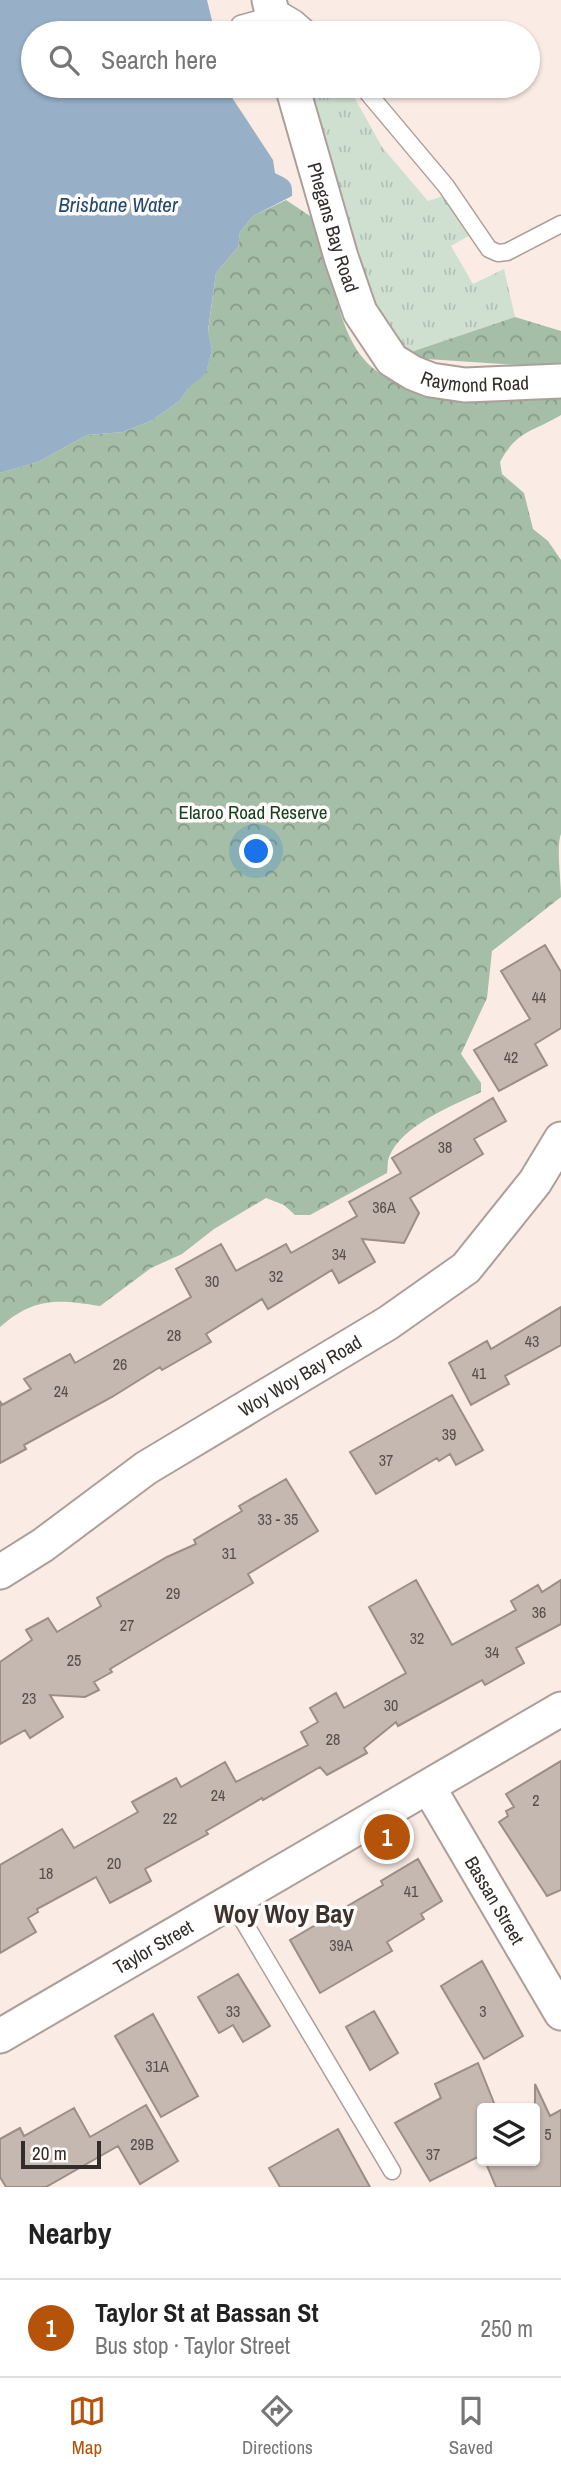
<!DOCTYPE html>
<meta charset="utf-8">
<style>
body{margin:0;font-family:"Archivo Narrow",sans-serif;background:#f2f2f2;color:#222}
.controls{position:absolute;right:21px;bottom:21px;display:grid;overflow:hidden;border-radius:7px;box-shadow:0 2px 5px #0004}
.controls button{width:63px;height:63px;display:grid;place-items:center;padding:0;border:0;border-bottom:2px solid #e0e0e0;background:#fff;color:#222;font:35px sans-serif}
.scale{position:absolute;left:21px;bottom:18px;width:80px;box-sizing:border-box;padding-left:7px;border:4px solid #322c2a;border-top:0;font-size:19px;line-height:24px;white-space:nowrap;color:#322c2a;-webkit-text-stroke:5px #fefbfa;paint-order:stroke}
.you{position:absolute;left:257px;top:852px;width:24px;height:24px;margin:-18px;border:5px solid #fff;border-radius:50%;background:#1a73e8;box-shadow:0 0 0 10px #1a73e833}
.badge{display:grid;place-items:center;width:46px;height:46px;border-radius:50%;background:#b45309;color:#fff;font-size:23px;font-weight:700}
.pin{position:absolute;translate:-50% -50%;border:4px solid #fff;box-shadow:0 2px 7px #0006}
.list{margin:0;padding:0;list-style:none}
h2{display:flex;justify-content:space-between;align-items:center;height:91px;margin:0;padding:0 28px;font-size:30px}
h2 small{font-size:23px;font-weight:400;color:#767676}
.list li{display:grid;grid-template-columns:46px 1fr auto;gap:21px;align-items:center;box-sizing:border-box;height:98px;padding:0 28px;border-top:2px solid #e0e0e0}
.list b{display:block;font-size:26px;white-space:nowrap}
.list p{margin:0;font-size:23px;white-space:nowrap;color:#767676}
.list em{font-size:23px;font-style:normal;color:#767676}
.icon{flex:none;width:38px;height:38px;fill:none;stroke:currentColor;stroke-width:2;stroke-linecap:round;stroke-linejoin:round}
.map{position:relative;flex:none;width:561px;height:2187px;overflow:hidden}
.search{position:absolute;background:#fff;box-shadow:0 2px 5px #0004;left:21px;right:21px;top:21px;height:77px;display:flex;align-items:center;gap:18px;box-sizing:border-box;padding:0 24px;border-radius:38px;color:#767676;font-size:26px}
.sheet{height:189px;background:#fff}
nav{display:flex;justify-content:space-around;align-items:center;box-sizing:border-box;height:98px;border-top:2px solid #e0e0e0;background:#fff;font-size:19px;color:#767676}
nav a{display:grid;justify-items:center;gap:4px}
nav .on{color:#b45309}
.map>svg:first-child{display:block}
</style>
<div class="map">
<svg width="561" height="2187" viewBox="0 0 561 2187">
<defs>
<pattern id="grass-tufts" width="24" height="20" patternUnits="userSpaceOnUse" patternTransform="scale(1.75)"><rect width="24" height="20" fill="#cfe0d1"/><path d="M3 7l-1-3M5 7V3M7 7l1-3M15 17l-1-3M17 17v-4M19 17l1-3" fill="none" stroke="#b2c0b4"/></pattern>
<pattern id="forest-crowns" width="20" height="18" patternUnits="userSpaceOnUse" patternTransform="scale(1.75)"><rect width="20" height="18" fill="#a4bea7"/><path d="M2 6a3 3 0 1 1 6 0M12 15a3 3 0 1 1 6 0" fill="none" stroke="#869b88"/></pattern>
</defs>
<rect width="100%" height="100%" fill="#faebe4"/>
<path fill="url(#grass-tufts)" d="M304 86H348L382 147 428 201 443 196 470 235 451 246 473 284 504 269 515 317 396 357 342 223Z"/>
<path fill="url(#forest-crowns)" d="M286 200 322 224C330 264 336 326 363 358 374 372 390 380 407 387L561 393V415C533 432 517 430 500 462L502 474 524 493 533 529 548 541 561 560V834C556 846 561 881 561 897L492 951 487 998 461 1054 481 1083V1092C452 1106 402 1125 389 1157 387 1161 388 1169 387 1173L310 1215H295L284 1205 266 1198 214 1229 182 1254 151 1268 100 1306C58 1299 34 1297 0 1327V473L38 462 87 435 123 432 153 420 179 401 188 389 206 372 212 350 208 332 216 273 238 247 240 232 253 216Z
M515 317 561 331V368L396 357Z"/>
<path fill="#97b0c7" d="M0 0H207L215 33H33V86H227L229 93 273 160 275 173C288 180 293 180 292 196L253 216 240 232 238 247 216 273 208 331 212 350 206 373 188 389 179 401 153 420 123 432 87 435 38 462 0 473Z"/>
<path fill="#c5b8b1" stroke="#9b8e87" stroke-width="2" d="M545 945 561 972V1028L535 1044 547 1065 499 1091 474 1050 530 1019 501 971Z
M493 1098 506 1121 474 1139 483 1154 410 1198 419 1213 404 1243 362 1239 375 1262 339 1283 332 1270 268 1309 262 1299 206 1334 211 1342 162 1370 160 1367 112 1397 24 1445 26 1449 0 1463V1401L2 1405 31 1389 24 1379 70 1354 75 1363 191 1297 176 1269 221 1244 236 1271 286 1244 291 1253 357 1216 349 1202 401 1173 392 1158Z
M561 1307V1345L505 1376 509 1384 471 1405 449 1363 487 1341 491 1349Z
M452 1395 483 1450 456 1465 450 1454 439 1461 437 1458 376 1494 350 1452Z
M286 1479 318 1531 248 1574 253 1583 110 1669 112 1672 94 1682 99 1690 85 1697 50 1695 63 1717 30 1738 25 1730 0 1744V1662L32 1640 26 1630 48 1618 57 1632 101 1606 97 1598 167 1557 196 1544 194 1540 242 1511 239 1506Z
M416 1580 452 1645 516 1610 511 1601 538 1585 542 1592 561 1580V1624L516 1648 524 1663 485 1685 482 1680 398 1726 396 1722 364 1748 367 1753 327 1775 320 1767 263 1800 262 1798 206 1831 208 1834 145 1869 151 1881 110 1903 96 1877 37 1909 38 1912 28 1918 36 1932 0 1953V1865L62 1829 74 1848 138 1812 132 1802 176 1778 181 1787 225 1762 236 1782 308 1745 301 1732 318 1722 310 1708 336 1693 344 1708 406 1673 369 1607Z
M561 1761V1890L547 1896 499 1822 508 1816 506 1811 514 1807 506 1794Z
M418 1859 442 1901 421 1914 424 1919 387 1942 392 1951 320 1993 290 1940 383 1885 381 1881Z
M482 1961 523 2036 484 2059 441 1986Z
M238 1974 270 2026 243 2042 233 2025 219 2033 198 1997Z
M374 2011 398 2053 370 2070 346 2027Z
M153 2014 198 2096 161 2117 115 2036Z
M478 2063 496 2108H482V2155L430 2181 395 2123 441 2098 435 2084Z
M535 2084 550 2116 561 2110V2187H496L485 2161H535Z
M146 2105 178 2161 140 2184 118 2146 46 2187H6L0 2177V2139L20 2128 24 2136 74 2108 90 2137Z
M338 2129 370 2187H280L269 2168Z"/>
<g fill="none" stroke-linecap="round" stroke-linejoin="round">
<g stroke="#ac9f99" stroke-width="19">
<path id="lane" d="M274 6 296 19 312 33
M240 24 272 15
M362 86 446 186 489 249 498 253 507 252 561 224
M232 1902 392 2171"/>
</g>
<g stroke="#ac9f99" stroke-width="37">
<g id="street">
<path d="M269 0 277 33"/>
<path id="s1" d="M292 86 341 257 360 312 392 360 413 373 431 380 465 385 561 381"/>
<path id="s2" d="M0 1572 43 1545 146 1468 388 1323 466 1268 535 1182 561 1139"/>
<path id="s3" d="M429 1788 561 2013"/>
<path id="s4" d="M0 2036 561 1709"/>
</g>
</g>
<use href="#lane" stroke="#fff" stroke-width="16"/>
<use href="#street" stroke="#fff" stroke-width="33"/>
</g>
<g text-anchor="middle" stroke-width="7" stroke-linejoin="round" paint-order="stroke">
<g font-size="16" fill="#574f4c">
<text x="539" y="1003">44</text>
<text x="511" y="1063">42</text>
<text x="445" y="1153">38</text>
<text x="384" y="1213">36A</text>
<text x="339" y="1260">34</text>
<text x="276" y="1282">32</text>
<text x="212" y="1287">30</text>
<text x="174" y="1341">28</text>
<text x="532" y="1347">43</text>
<text x="120" y="1370">26</text>
<text x="479" y="1379">41</text>
<text x="61" y="1397">24</text>
<text x="449" y="1440">39</text>
<text x="386" y="1466">37</text>
<text x="278" y="1525">33 - 35</text>
<text x="229" y="1559">31</text>
<text x="173" y="1599">29</text>
<text x="539" y="1618">36</text>
<text x="127" y="1631">27</text>
<text x="417" y="1644">32</text>
<text x="492" y="1658">34</text>
<text x="74" y="1666">25</text>
<text x="29" y="1704">23</text>
<text x="391" y="1711">30</text>
<text x="333" y="1745">28</text>
<text x="218" y="1801">24</text>
<text x="536" y="1806">2</text>
<text x="170" y="1824">22</text>
<text x="114" y="1869">20</text>
<text x="46" y="1879">18</text>
<text x="411" y="1897">41</text>
<text x="341" y="1951">39A</text>
<text x="233" y="2017">33</text>
<text x="483" y="2017">3</text>
<text x="157" y="2072">31A</text>
<text x="548" y="2140">5</text>
<text x="142" y="2150">29B</text>
<text x="433" y="2160">37</text>
</g>
<g font-size="19" fill="#322c2a" stroke="#fefbfa">
<text dy="7" stroke="none"><textPath href="#s1" startOffset="147">Phegans Bay Road</textPath></text>
<text dy="7" stroke="none"><textPath href="#s1" startOffset="382">Raymond Road</textPath></text>
<text dy="7" stroke="none"><textPath href="#s2" startOffset="359">Woy Woy Bay Road</textPath></text>
<text dy="7" stroke="none"><textPath href="#s3" startOffset="130">Bassan Street</textPath></text>
<text dy="7" stroke="none"><textPath href="#s4" startOffset="177">Taylor Street</textPath></text>
</g>
<g font-size="19" fill="#174121" stroke="#fefbfa">
<text x="253" y="819">Elaroo Road Reserve</text>
</g>
<g font-size="21" font-style="italic" fill="#214b6c" stroke="#fefbfa">
<text x="118" y="212">Brisbane Water</text>
</g>
<g font-size="26" font-weight="bold" fill="#3d322d" stroke="#fefbfa">
<text x="284" y="1923">Woy Woy Bay</text>
</g>
</g>
</svg>
<div class="controls">
<button><svg class="icon" aria-label="layers" viewBox="0 0 24 24"><path d="M12 4l9 5-9 5-9-5zM3 14l9 5 9-5"/></svg></button>
</div>
<div class="scale">20 m</div>
<div class="you"></div>
<div class="pin badge" style="left:387px;top:1837px">1</div>
<div class="search"><svg class="icon" aria-label="search" viewBox="0 0 24 24"><circle cx="10" cy="10" r="6"/><path d="M15 15l6 6"/></svg>Search here</div>
</div>
<section class="sheet">
<h2>Nearby<small></small></h2>
<ul class="list">
<li><span class="badge">1</span><div><b>Taylor St at Bassan St</b><p>Bus stop · Taylor Street</p></div><em>250 m</em></li>
</ul>
</section>
<nav>
<a class="on"><svg class="icon" aria-label="map" viewBox="0 0 24 24"><path d="M3 6l6-2 6 2 6-2v14l-6 2-6-2-6 2zM9 4v14M15 6v14"/></svg>Map</a>
<a><svg class="icon" aria-label="directions" viewBox="0 0 24 24"><path d="M12 3l9 9-9 9-9-9zM9 14v-3h6M13 9l2 2-2 2"/></svg>Directions</a>
<a><svg class="icon" aria-label="saved" viewBox="0 0 24 24"><path d="M7 4h10v16l-5-4-5 4z"/></svg>Saved</a>
</nav>
